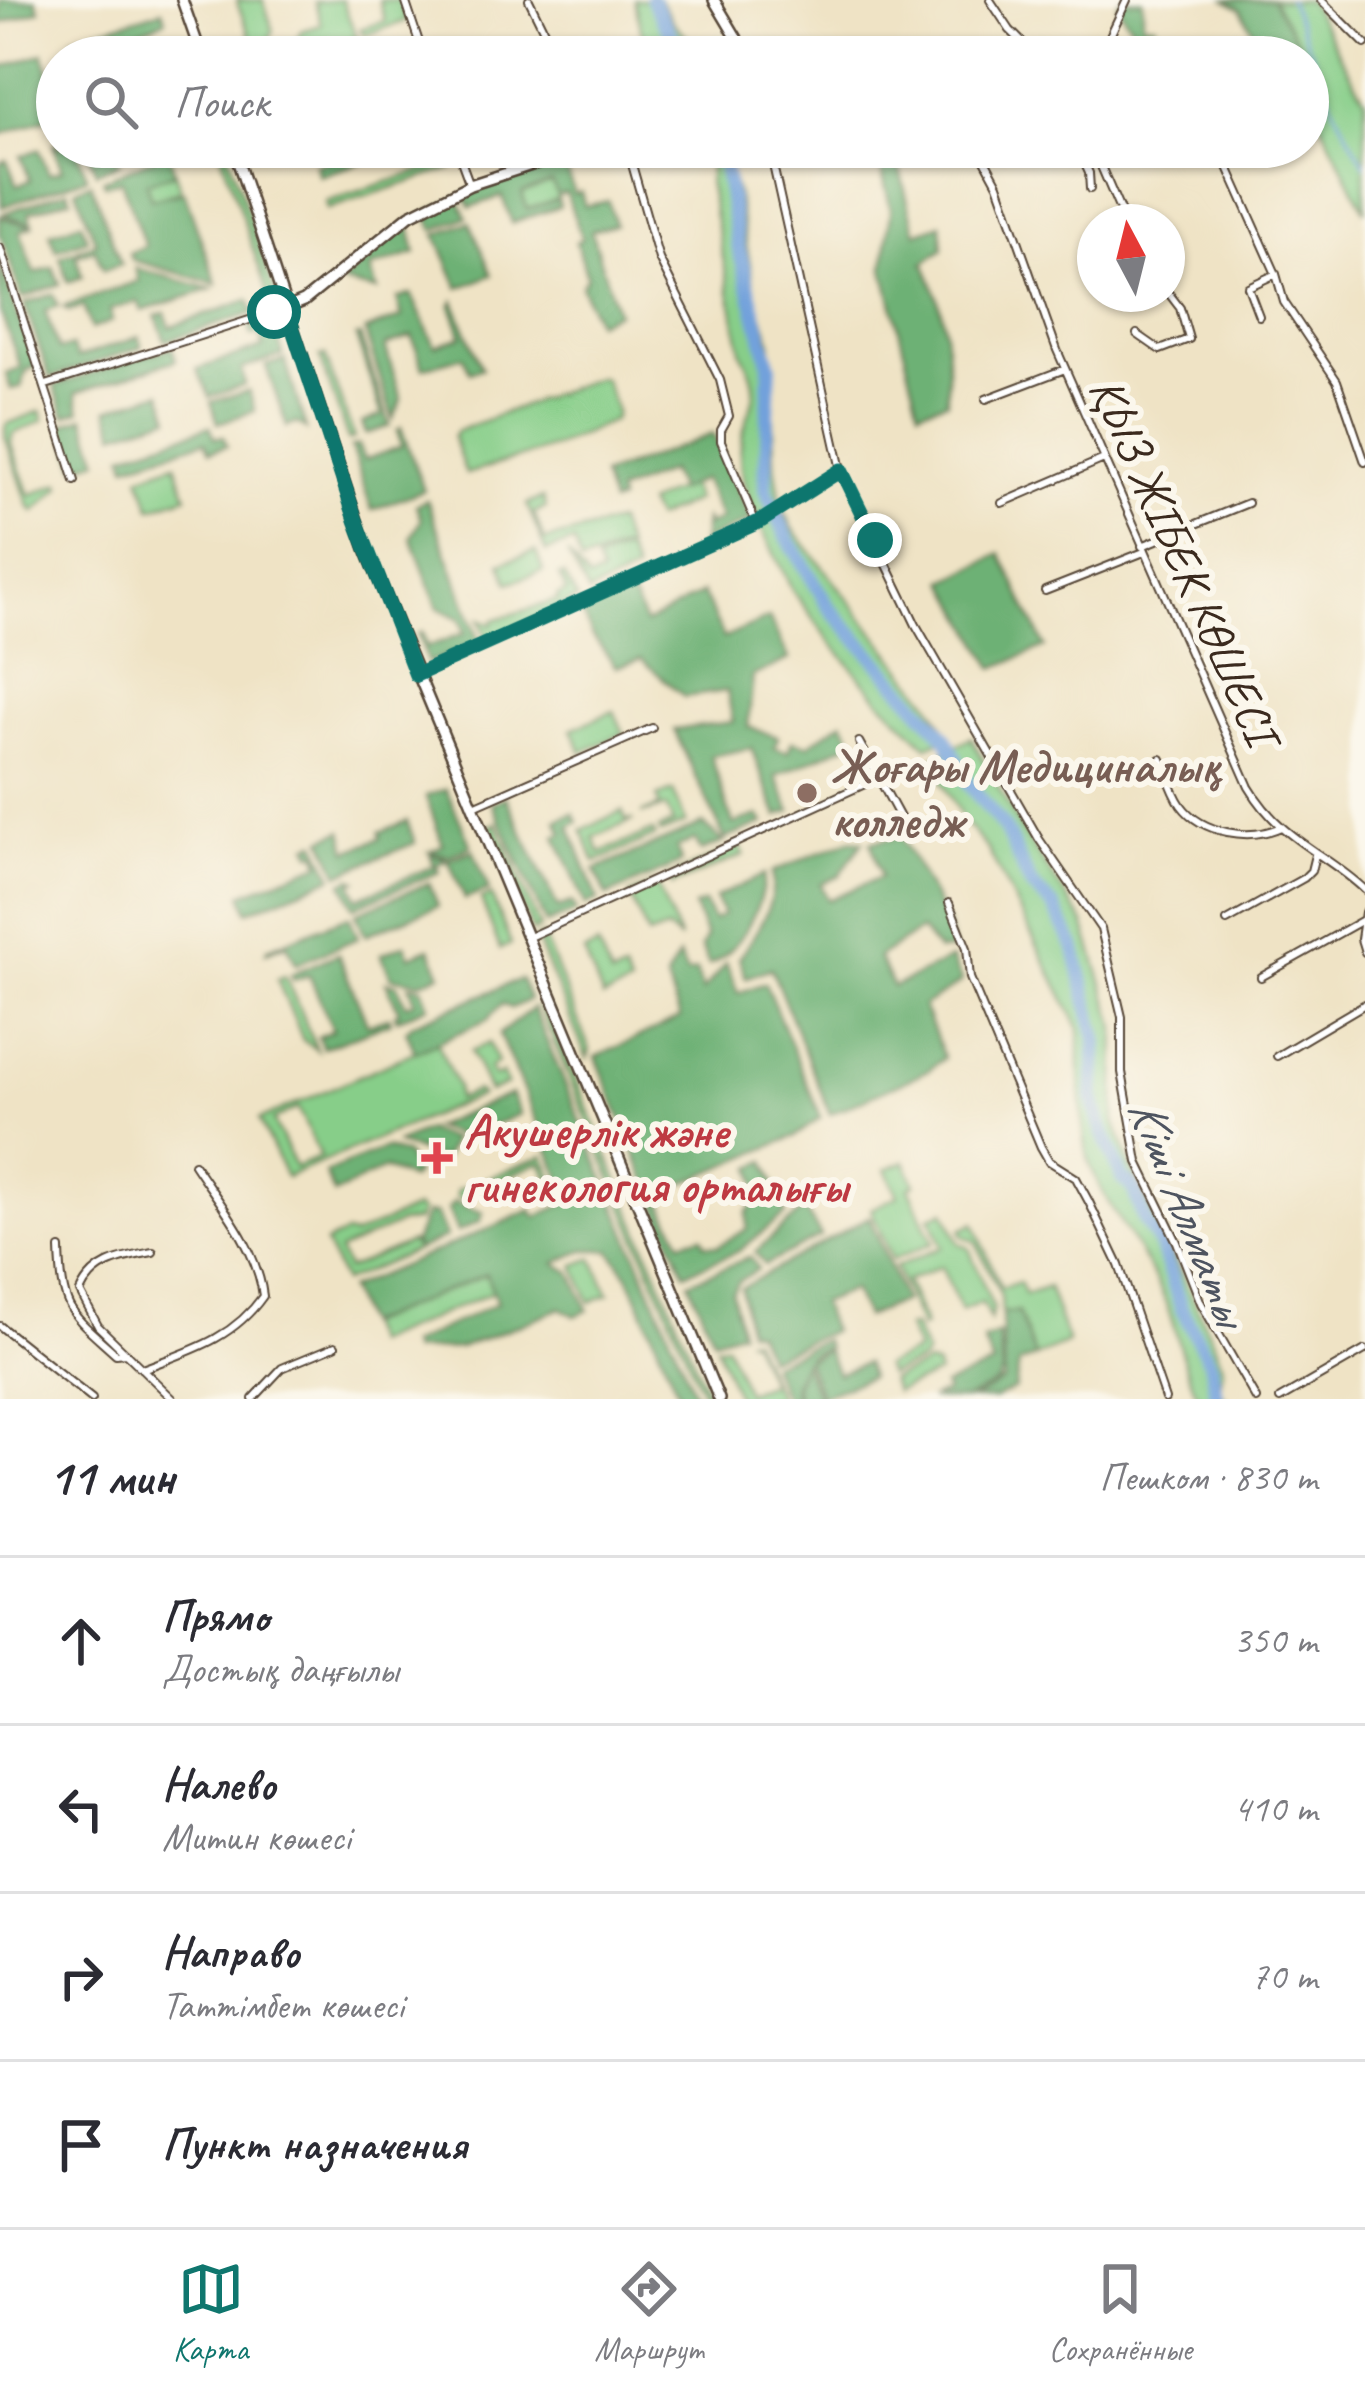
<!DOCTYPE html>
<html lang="ru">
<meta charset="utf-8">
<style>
body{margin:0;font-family:Caveat,sans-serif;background:#f7f7f7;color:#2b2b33}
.compass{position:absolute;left:1077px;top:204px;width:108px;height:108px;border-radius:50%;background:#fff;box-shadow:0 3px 9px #0004;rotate:353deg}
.stop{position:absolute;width:36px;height:36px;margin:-27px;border:9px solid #0f766e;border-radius:50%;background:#fff}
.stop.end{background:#0f766e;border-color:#fff;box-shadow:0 3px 12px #0008}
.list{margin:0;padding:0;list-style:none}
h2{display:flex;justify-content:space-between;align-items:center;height:156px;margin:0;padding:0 48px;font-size:51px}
h2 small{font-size:39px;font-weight:400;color:#7c7c81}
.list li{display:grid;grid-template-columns:78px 1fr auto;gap:36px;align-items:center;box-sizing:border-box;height:168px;padding:0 48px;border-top:3px solid #e1e1e2}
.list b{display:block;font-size:45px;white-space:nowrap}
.list p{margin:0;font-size:39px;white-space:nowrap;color:#7c7c81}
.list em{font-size:39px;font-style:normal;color:#7c7c81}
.icon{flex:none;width:66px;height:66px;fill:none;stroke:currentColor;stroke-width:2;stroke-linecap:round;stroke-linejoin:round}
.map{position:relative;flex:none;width:1365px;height:1399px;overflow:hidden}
.search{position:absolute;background:#fff;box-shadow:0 3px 9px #0004;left:36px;right:36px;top:36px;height:132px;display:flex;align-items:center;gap:30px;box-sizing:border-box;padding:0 42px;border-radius:66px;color:#7c7c81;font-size:45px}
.sheet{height:828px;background:#fff}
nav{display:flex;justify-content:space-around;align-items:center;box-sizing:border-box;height:168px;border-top:3px solid #e1e1e2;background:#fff;font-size:33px;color:#7c7c81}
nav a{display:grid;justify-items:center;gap:6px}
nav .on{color:#0f766e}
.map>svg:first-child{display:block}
</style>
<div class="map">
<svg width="1365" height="1399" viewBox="0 0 1365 1399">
<rect width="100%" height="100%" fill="#fbf7ec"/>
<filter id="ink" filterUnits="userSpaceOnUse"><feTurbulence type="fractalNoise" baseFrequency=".00833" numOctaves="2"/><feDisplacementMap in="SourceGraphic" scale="24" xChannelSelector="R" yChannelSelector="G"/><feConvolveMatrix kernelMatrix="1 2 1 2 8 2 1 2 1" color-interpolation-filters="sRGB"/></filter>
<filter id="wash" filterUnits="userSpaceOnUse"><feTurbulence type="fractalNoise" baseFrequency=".004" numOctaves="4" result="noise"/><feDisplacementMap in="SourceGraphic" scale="48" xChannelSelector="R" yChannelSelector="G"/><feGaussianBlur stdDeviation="2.7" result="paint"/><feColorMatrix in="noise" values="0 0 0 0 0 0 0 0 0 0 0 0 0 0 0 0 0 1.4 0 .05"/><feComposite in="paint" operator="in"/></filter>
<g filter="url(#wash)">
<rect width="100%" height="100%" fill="#efe3c5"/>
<path fill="#87ce89" stroke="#617c54" stroke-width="3" fill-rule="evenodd" d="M236 0H263L273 30 268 42 272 52 296 44 301 31 321 25 315 2 342 0 357 38 305 57H258Z
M379 0H399L406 21 365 35 360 29 385 21Z
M634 0H660L673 22 705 57H663L642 33Z
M1272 0H1308L1365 99V211L1309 99 1312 65Z
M219 147H226L278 303 272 306Z
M713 147H726L724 155 737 195 757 301 771 339 775 465 781 504 756 517C747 493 737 471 741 444 747 404 767 395 742 354L708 182Z
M429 151 449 156 453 168 327 209 325 202 434 167Z
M175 173 181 190 151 200 145 183Z
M553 182 558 199 526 209 521 193Z
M325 355 354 438 348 440 320 357Z
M598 377 604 379 616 411 614 420 554 447 466 474 453 438 457 431Z
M41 411 44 420 13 434 11 442 30 495 60 483 61 487 34 512 29 506 5 436 7 424Z
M176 463 187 496 151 508 140 476Z
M689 484 696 500 655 519 647 504Z
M543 498 546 508 534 513 544 541 617 522 626 547 581 563 574 542 546 552 527 504Z
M785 512 793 529 930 703 950 737 927 746 878 698 830 641 793 591 760 526Z
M626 550 635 572 589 593 567 554 589 580 601 575 596 561Z
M536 551 543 571 509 583 501 563Z
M564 575 577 599 487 639 480 619 492 625 494 620 558 600 557 596 566 592 560 576Z
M614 711 624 733 582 752 572 729Z
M971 737 1025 836 1084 923 1116 1026 1115 1121 1131 1167 1214 1343 1223 1368 1219 1389 1226 1399H1200C1180 1364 1177 1324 1159 1287 1139 1246 1108 1209 1091 1167 1080 1139 1079 1061 1080 1029L988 850 964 821 930 760Z
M673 791 686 823 661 833 659 829 673 823 666 807 641 814 660 806 657 797Z
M622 811 626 820H634L594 837 600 853 653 831 656 836 595 862 582 830Z
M496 823 540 928 533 932 488 827Z
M739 845 744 855 672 885 668 878Z
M656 883 680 940 667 929 648 936 630 895Z
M491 895 511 944 500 949 481 899Z
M543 936 590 1050 587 1058 536 939Z
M598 946 611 977 624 972 630 986 603 998 584 952Z
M285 976 317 1050 303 1040 277 979Z
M539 1006 546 1008 710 1399H705Z
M437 1042 457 1087V1099L476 1091 481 1095 286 1177 259 1120ZM298 1108 320 1157 295 1167 273 1120Z
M489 1043 497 1063 489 1068 494 1077 502 1074 507 1084 489 1092 471 1051Z
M544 1156 557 1186 540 1193 537 1187 550 1181 541 1162 477 1190 466 1200 456 1196 457 1190Z
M905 1161 915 1184 909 1187 933 1243 892 1260 871 1209 898 1196 886 1169Z
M416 1208 421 1212 417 1221 400 1223 339 1251 347 1269 411 1242 417 1250 343 1282 325 1243 345 1234 353 1236Z
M945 1211 959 1243 969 1248 993 1308 990 1320 982 1302 961 1311 941 1266 906 1281 925 1326 921 1328 895 1267 942 1247 930 1217Z
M974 1223 1001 1288 1019 1282 1025 1295 1048 1287 1068 1343 1035 1357 1018 1313H1002L1001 1296 976 1242 963 1236 961 1230Z
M593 1258 609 1294 590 1302 575 1265Z
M486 1274 493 1292 372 1344 364 1325Z
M913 1326 926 1354 922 1361 888 1375 884 1366 917 1351 907 1328Z
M745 1338H752L779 1399H738L716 1346 726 1345 746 1392 770 1383 751 1339Z
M927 1364 936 1367 938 1374 895 1392 890 1380Z"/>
<path fill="#6db175" stroke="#546e4a" stroke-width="3" d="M0 0H36L40 10 0 24Z
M1120 0H1143V24H1155L1166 57H1154L1117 6Z
M1226 0H1272L1307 57H1269L1240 9Z
M162 10 166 20 132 34 140 57H77L73 38Z
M357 38 370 46 374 57H305Z
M43 53 57 94V115L0 135V68Z
M57 143V147H76L87 177 2 207 0 163 7 160 17 186 30 180 21 156 39 149 49 174 62 170 53 144Z
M114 147 120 163 96 172 87 149Z
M370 147H410L319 176 315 165Z
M876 147H894L916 233 941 224 943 249 924 263C948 315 948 344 947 401L919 410 884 269 891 210Z
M168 152 175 173 146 183 151 199 184 192 217 284 132 260 129 253 145 246 121 180 105 185 103 180Z
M564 161 574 194 581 192 585 206 608 201 615 224 591 231 617 312 596 322 581 285 587 276 576 242 582 239 566 193 557 195 552 182 522 193 527 209 558 199 560 206 512 223 502 196 471 207 464 194Z
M91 183 121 264 103 270 95 249 76 255 82 277 68 282 60 257 96 243 76 189Z
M68 190 71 198 29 212 33 224 2 214Z
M458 197 467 217 434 230 426 213Z
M0 217 32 226 20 231 35 273 53 267 60 284 22 298 0 233Z
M81 222 87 239 56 250 50 233Z
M409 222 416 253 370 268 377 291 342 283Z
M470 222 492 275 459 288 436 235Z
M0 264 36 367 27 370 21 387 11 389 6 374 21 368 0 311Z
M135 268 212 289 142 311 138 301 110 310 112 321 91 329 83 306 69 311 63 307 139 281Z
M53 294 58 306 45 311 59 350 72 346 77 358 139 337 142 347 50 378 24 304Z
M411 294 435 346 462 336 451 306 454 301 482 368 470 372 463 356 423 368 412 336 385 346 402 400 393 419 365 331 402 317 397 299Z
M249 300 254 313 165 341 156 316 165 313 170 327Z
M272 318 283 355 242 369 245 385 210 397 197 369 263 347 259 334 252 336 249 325Z
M360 336 390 426 366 434 362 423 382 415 356 337Z
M172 347 176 360 76 393 80 411 65 416 54 386Z
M285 360 306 429 297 423 287 427 266 366Z
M249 391 255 411 218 423 211 402Z
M162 392 170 417 116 433 108 409Z
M84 417 99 460 77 467 62 425Z
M210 426 215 438 223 436 227 446 210 451 205 441 127 465 124 454Z
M401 428 424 490 372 510 351 447 358 445 364 460 402 446 397 431Z
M713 434 751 520 702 542 705 520 708 525 721 519 703 479 678 491 669 471 617 493 619 501 611 504 602 476Z
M427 500 480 642 428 663 418 634 422 632 427 647 465 633 460 619 438 608 411 537 421 520 416 505Z
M1001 554 1045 647 994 668 946 581Z
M628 587 645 624 702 593 724 638 769 618 789 659 753 676 748 727 778 737 775 748 788 752 792 741 808 745 843 721 854 741 776 776 791 811 778 816 751 748 711 756 733 824 759 816 764 823 725 839 674 730 733 722 727 691 684 697 641 659 616 667 592 635 580 609Z
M446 789 471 846 449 856 430 851 443 845 426 796Z
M506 797 558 908 572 903 576 912 546 924 492 803Z
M574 813 578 822 570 827 598 900 586 906 556 836 563 833 557 820Z
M407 821 415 843 339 874 323 839 343 830 348 851 381 838 380 832Z
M703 824 724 842 701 851 695 840 677 848 681 863 607 896 595 870Z
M901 837 947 923 953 950 938 951 921 930 878 957 893 987 951 959 962 982 923 1006 944 1058 929 1070 830 1114 771 968 746 978 739 958C756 932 777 905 772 872L850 840 863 841 839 876 821 884 828 900 881 877 871 842Z
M316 842 333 877 248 911 242 894 321 863 317 852 312 853 308 845Z
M473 850 489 890 465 899 448 860 436 865 439 872 354 907 343 882 352 878 357 880 352 883 358 898 434 866 430 853 449 860Z
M764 875C763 906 738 953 709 965L701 947 706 937 694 907 704 903 713 920 723 915 715 898Z
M429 883 438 906 365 935 356 913Z
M349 916 358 938 296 964 287 944 266 952 268 948Z
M405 944 410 956 430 948 441 974 420 982 391 977 381 954Z
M338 954 368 1025 389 1017 391 1022 323 1048 318 1037 333 1030 309 975 294 980 291 974Z
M679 956 687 974 696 971 703 991 726 963 738 993 765 983 821 1117 796 1136 653 1196 596 1057 680 1018 666 979Z
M521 979 529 1000 511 1008 502 1004 487 1020 415 1052 406 1030 414 1023Z
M386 982 397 984 406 1005 415 1001 409 985 422 987 429 1006 397 1019 395 1014 399 1011Z
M533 1008 697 1399H681L628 1275 610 1250H584L556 1263 572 1273 588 1310 575 1316 561 1308 460 1348 411 1351 409 1345 497 1303 486 1274 364 1325 348 1289 532 1210 536 1217 571 1201 499 1034Z
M511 1094 520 1114 463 1138 433 1127Z
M426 1130 452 1140 443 1160 396 1143Z
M385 1148 406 1155 415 1174 411 1179 384 1169 334 1194 325 1173Z
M766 1161 786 1214 739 1251 685 1273 656 1205 662 1201 681 1242 702 1236 705 1244 717 1246 747 1229V1213L759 1197 753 1167Z
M454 1202 483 1213 480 1222 457 1232 448 1209Z
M804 1209 821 1236 765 1265 755 1252Z
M426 1214H436L446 1237 417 1250 414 1243Z
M869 1217 904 1301 865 1317 852 1290 820 1303 832 1331 768 1358 756 1331 747 1329 741 1288Z
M750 1257 758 1269 739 1281 732 1292 740 1331 713 1339 689 1282Z
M1018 1312 1035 1357 1019 1364 1015 1389 994 1399H972L1004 1381 1002 1313Z
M999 1334 1002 1374 998 1382 966 1399H930L946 1392 944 1386 993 1365 983 1341Z
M824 1340 827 1347 810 1355 803 1363 818 1397 796 1399 795 1385 802 1365 793 1384 794 1399H785L770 1364Z
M827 1350 837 1374 865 1363 870 1377 821 1396 806 1361Z"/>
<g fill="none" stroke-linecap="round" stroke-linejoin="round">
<path stroke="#72a1db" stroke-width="3" d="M1289 0 1335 110 1365 165"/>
<path stroke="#72a1db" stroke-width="14" d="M652 0 673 39 692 57
M721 147 738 246 770 366 765 489 787 537 829 607 946 738 968 783 1005 829 1031 885 1054 907 1074 946 1097 1039 1093 1098 1100 1124 1122 1178 1133 1188 1145 1222 1160 1245 1182 1310 1210 1362 1217 1399"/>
</g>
</g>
<g filter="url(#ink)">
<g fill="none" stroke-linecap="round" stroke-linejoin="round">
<g stroke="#564637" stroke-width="10">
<path id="street" d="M405 0 424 57
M529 0 557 57
M990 0 1010 30 1037 57
M1321 0 1365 44
M1100 57 1127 0
M456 147 470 185
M627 147 659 259 720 380 729 416 721 430V441L756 523
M769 147 841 470 916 625 1039 839 1101 929 1122 1017V1072L1138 1162 1177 1242 1201 1303 1256 1399
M978 147 998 184 1057 350 1249 787C1281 841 1325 852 1365 890
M1077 147 1089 173 1090 189
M1219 147 1276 274 1284 302 1337 381 1365 462
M1083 153 1100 164 1125 222
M0 248 75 481
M1259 316 1248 287 1276 274
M1137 334 1160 350 1189 339 1180 308 1167 291
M46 385 287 308
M986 399 1065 369
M1002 503 1104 459
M1142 546 1248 503
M1045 591 1144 552
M420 673 761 521 841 470
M859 742 903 823
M1161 759C1167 774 1172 792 1181 805 1202 834 1250 841 1281 827
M474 806 652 728
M949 903 967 948 970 978 1041 1147 1049 1161 1076 1178 1089 1202 1119 1265 1165 1399
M1365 912 1361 939 1365 952
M1227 921 1304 878 1311 871 1315 855
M529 937 878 778
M1261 977 1363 920
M1277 1056 1365 1004
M60 1249C62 1313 71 1313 116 1354L125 1353
M153 1252C122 1258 94 1261 80 1292L98 1326 173 1399
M0 1326 92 1399
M142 1369C190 1351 233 1339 263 1296 257 1247 220 1204 194 1164
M253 1399 282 1368 335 1346
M1280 1399 1365 1350"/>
</g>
<g stroke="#564637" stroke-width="14">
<path id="secondary" d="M182 0 202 57
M714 0 748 57
M233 147 367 551 719 1399
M287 308 304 301 410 215 470 185 587 147"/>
</g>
<use href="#street" stroke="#fff" stroke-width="6"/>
<use href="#secondary" stroke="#fff" stroke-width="9"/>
</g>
</g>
<g fill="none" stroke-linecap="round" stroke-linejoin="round" filter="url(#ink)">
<path stroke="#0f766e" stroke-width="15" d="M274 312 286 308 356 520 416 675 761 521 841 470 875 540"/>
</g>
<circle fill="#8d6e63" stroke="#fbf7ec" stroke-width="4.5" cx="807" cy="793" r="12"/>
<path fill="#e0444e" stroke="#fbf7ec" stroke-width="4.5" d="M431 1140h12v12h12v12h-12v12h-12v-12h-12v-12h12z"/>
<g text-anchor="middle" stroke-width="12" stroke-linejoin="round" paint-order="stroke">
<g font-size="48" fill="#3b2a1e" stroke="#fbf7ec">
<text transform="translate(1185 560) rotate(66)" y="17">ҚЫЗ ЖІБЕК КӨШЕСІ</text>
</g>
<g font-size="48" font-weight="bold" fill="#785e54" stroke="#fbf7ec" text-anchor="start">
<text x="831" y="782">Жоғары Медициналық<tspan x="831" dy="55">колледж</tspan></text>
</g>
<g font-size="48" font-weight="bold" fill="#be3a42" stroke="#fbf7ec" text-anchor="start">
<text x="464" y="1147">Акушерлік және<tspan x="464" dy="55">гинекология орталығы</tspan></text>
</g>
<g font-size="51" font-style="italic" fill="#4e5460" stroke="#fbf7ec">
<text transform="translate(1189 1210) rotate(68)" y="18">Кіші Алматы</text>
</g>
</g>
</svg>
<svg class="compass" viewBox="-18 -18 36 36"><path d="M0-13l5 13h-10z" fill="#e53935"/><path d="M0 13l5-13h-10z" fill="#7c7c81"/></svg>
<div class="stop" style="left:274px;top:312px"></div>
<div class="stop end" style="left:875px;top:540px"></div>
<div class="search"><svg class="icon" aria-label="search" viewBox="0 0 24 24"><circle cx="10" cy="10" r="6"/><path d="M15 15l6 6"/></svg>Поиск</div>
</div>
<section class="sheet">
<h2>11 мин<small>Пешком · 830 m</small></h2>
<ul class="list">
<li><svg class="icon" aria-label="ahead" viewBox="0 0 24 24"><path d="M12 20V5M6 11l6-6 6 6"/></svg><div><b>Прямо</b><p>Достық даңғылы</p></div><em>350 m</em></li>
<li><svg class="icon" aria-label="left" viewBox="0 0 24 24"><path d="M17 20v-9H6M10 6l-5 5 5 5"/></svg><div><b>Налево</b><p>Митин көшесі</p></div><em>410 m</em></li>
<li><svg class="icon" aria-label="right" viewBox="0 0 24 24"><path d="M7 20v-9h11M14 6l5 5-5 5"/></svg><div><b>Направо</b><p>Таттімбет көшесі</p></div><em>70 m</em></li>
<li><svg class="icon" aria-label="arrive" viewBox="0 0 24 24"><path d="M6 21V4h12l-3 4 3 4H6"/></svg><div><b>Пункт назначения</b></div></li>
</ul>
</section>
<nav>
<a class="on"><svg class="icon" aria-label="map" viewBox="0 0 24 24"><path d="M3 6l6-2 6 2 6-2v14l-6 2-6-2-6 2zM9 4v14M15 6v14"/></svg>Карта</a>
<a><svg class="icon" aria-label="directions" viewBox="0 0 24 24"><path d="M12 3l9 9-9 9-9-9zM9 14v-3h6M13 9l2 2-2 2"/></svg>Маршрут</a>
<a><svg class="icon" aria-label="saved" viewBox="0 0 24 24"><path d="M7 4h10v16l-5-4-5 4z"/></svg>Сохранённые</a>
</nav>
